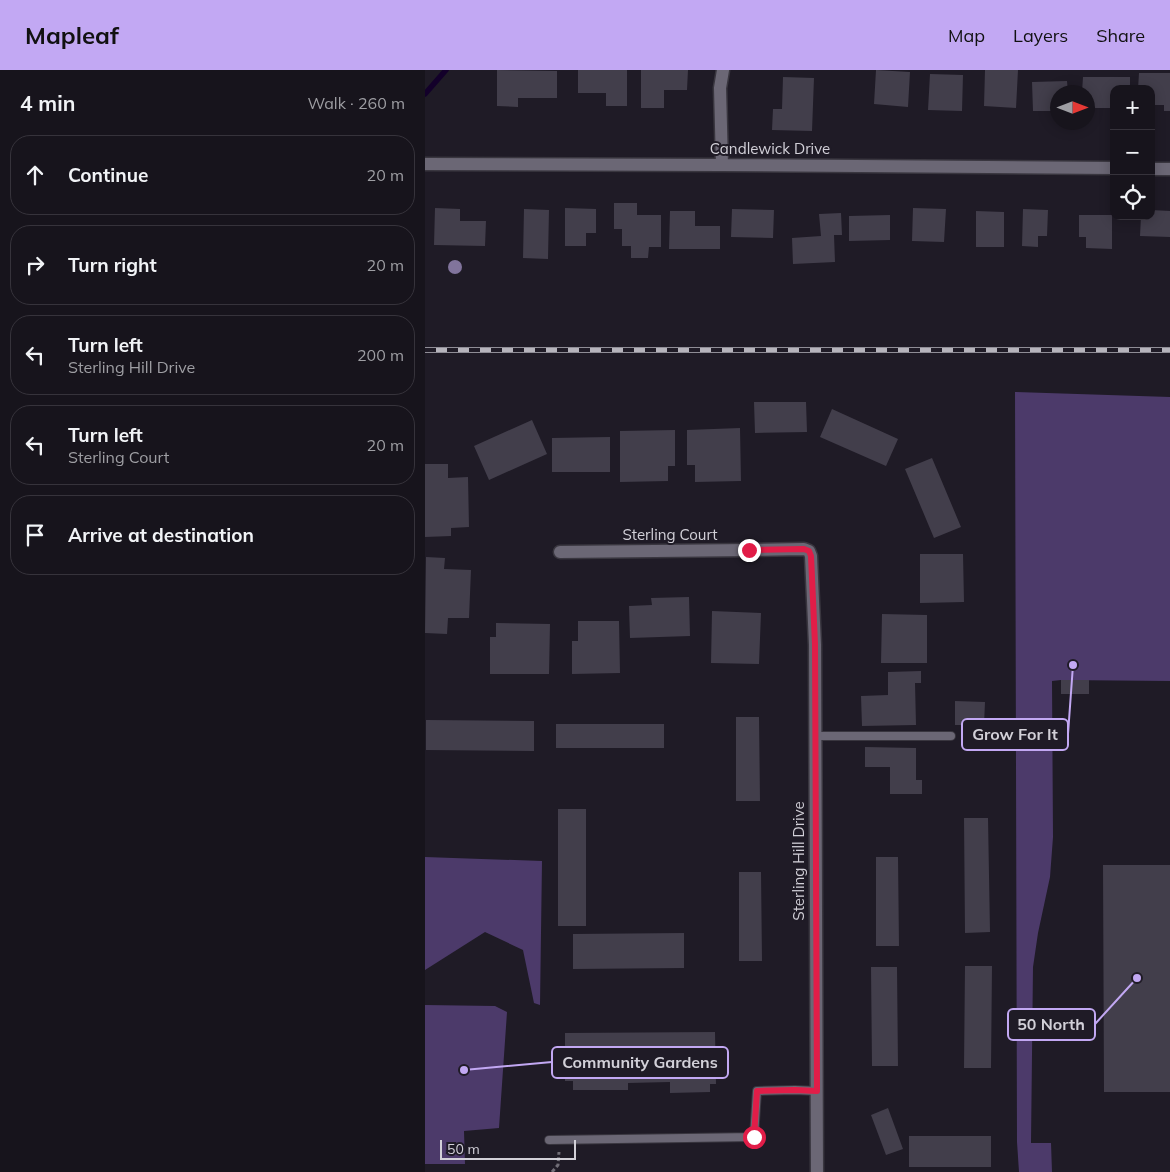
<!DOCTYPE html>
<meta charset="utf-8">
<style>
body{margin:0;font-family:Mulish,sans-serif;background:#242129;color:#f1f3f6}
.controls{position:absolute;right:15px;top:15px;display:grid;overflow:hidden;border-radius:10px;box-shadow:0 2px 12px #0003}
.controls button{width:45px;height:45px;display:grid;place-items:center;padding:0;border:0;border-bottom:1px solid #36333b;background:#17141c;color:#f1f3f6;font:25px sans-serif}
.compass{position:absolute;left:625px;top:15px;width:45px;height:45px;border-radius:50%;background:#17141c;box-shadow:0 2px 12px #0003;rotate:90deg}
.scale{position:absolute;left:15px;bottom:12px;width:136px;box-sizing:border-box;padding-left:5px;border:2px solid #d2d0d8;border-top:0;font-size:14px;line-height:18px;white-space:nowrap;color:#d2d0d8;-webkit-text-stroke:4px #1f1b26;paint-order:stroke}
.stop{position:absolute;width:15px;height:15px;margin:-11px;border:4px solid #e11d48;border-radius:50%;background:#fff}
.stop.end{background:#e11d48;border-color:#fff;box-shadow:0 1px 5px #0008}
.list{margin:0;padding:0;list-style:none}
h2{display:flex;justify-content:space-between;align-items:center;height:65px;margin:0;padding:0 20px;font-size:21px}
h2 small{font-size:16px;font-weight:400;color:#9e9ea3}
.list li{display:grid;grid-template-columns:32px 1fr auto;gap:15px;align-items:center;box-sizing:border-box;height:80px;margin:0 10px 10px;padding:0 10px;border:1px solid #36333b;border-radius:20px}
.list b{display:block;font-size:19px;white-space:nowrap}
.list p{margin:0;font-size:16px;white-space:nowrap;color:#9e9ea3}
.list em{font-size:16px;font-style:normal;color:#9e9ea3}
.icon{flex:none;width:28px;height:28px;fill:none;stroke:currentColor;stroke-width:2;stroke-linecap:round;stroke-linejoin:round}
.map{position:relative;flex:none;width:745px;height:1102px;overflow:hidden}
header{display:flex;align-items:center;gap:30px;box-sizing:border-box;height:70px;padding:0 25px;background:#c2a8f3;color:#111}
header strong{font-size:24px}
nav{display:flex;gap:28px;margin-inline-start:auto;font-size:18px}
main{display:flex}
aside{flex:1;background:#17141c}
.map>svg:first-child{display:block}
</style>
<header>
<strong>Mapleaf</strong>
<nav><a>Map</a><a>Layers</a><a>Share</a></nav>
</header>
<main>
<aside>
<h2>4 min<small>Walk · 260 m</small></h2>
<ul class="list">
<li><svg class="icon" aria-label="ahead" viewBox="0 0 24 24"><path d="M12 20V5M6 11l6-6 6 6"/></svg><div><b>Continue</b></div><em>20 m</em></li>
<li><svg class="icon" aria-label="right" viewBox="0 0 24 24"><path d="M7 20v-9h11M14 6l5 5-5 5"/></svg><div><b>Turn right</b></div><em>20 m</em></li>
<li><svg class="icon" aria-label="left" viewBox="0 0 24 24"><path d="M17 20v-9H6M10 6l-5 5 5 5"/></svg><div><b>Turn left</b><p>Sterling Hill Drive</p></div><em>200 m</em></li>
<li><svg class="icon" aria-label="left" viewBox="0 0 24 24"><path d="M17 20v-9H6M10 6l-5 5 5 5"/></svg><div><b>Turn left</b><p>Sterling Court</p></div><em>20 m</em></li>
<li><svg class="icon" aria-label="arrive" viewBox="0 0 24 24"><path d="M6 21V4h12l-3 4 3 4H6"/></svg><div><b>Arrive at destination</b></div></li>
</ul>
</aside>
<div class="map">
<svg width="745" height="1102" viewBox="0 0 745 1102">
<rect width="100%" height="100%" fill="#1f1b26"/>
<path fill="#4c3a6a" d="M590 322 745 327V611L636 610 627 611 628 767 625 807 613 863 608 897 606 1073H626L627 1102H594L592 1072Z
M0 787 117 791 115 935 109 933 98 880 60 862 0 900Z
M0 935 70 936 82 942 74 1058 39 1061 40 1094H0Z"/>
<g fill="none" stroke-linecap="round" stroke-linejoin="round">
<path stroke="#13002a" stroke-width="5.5" d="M0 24 21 0"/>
</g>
<path fill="#423e4b" d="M72 0 132 1V28H93V37L72 36Z
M153 0H202V36H181V23H153Z
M216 0H263L262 20H239V38H216Z
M451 0 485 2 483 37 449 34Z
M560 0H593L591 38 559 36Z
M714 3H745V41H739V35H726V19H713Z
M505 4 538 5 537 41 503 40Z
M358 7 389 8 387 61 347 60 348 39H357Z
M658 7H705V19H689V38H662V22H657Z
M642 11 643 22H632V41H608L607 12Z
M189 133H212V145H236V177H224L223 188H206V176H197V159H189Z
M10 138 35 139V151H61L60 176 9 175Z
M140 138 171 139V163H161V176H140Z
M488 138 521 139 519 172 487 171Z
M99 139 124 140 123 189 98 188Z
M307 139 349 140 348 168 306 167Z
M598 139 623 140 622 166H613V177L597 176Z
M726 140 745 141V167L715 166 716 146H726Z
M245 141H270V156H295V179H244Z
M551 141 579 142V177H551Z
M416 143 417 165H409L410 192 368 194 367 168 396 166 394 144Z
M465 145V170L424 171V146Z
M654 145H687V179L661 178V167H654Z
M329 332H381L382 362 330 363Z
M407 339 473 369 461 396 395 367Z
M107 350 122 384 64 410 49 376Z
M315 358 316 411 270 412V395H262V360Z
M250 360V396H243V411L195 412V361Z
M185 367V402H127V368Z
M507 388 536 457 509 468 480 399Z
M0 394H23V408L43 407 44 457 26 458V466L0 467Z
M495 484H538L539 532 495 533Z
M1 487 20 488 19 499 46 500 44 548H23L22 564 0 563Z
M264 527 265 566 205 568 204 536 227 535 226 528Z
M287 541 336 543 334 594 286 593Z
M457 544 502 545V593H456Z
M153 551H194L195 603 147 604V571H153Z
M71 553 125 554 124 604H65V567H71Z
M496 601V613H490L491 655 437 656 436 626 463 625V602Z
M636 610H664V624H636Z
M530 631 560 632 559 655H530Z
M311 647H334L335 731H311Z
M1 650 109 651V681L1 680Z
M131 654H239V678H131Z
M440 677 491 678V710H497V724H465V697H440Z
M133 739H161V856H133Z
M539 748H563L565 862 540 863Z
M451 787H473L474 876H451Z
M678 795H745V1022H679Z
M314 802H336L337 891H314Z
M259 863V898L148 899V864Z
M540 896H567L566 998H539Z
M446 897H472L473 996H447Z
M290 962 291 1014H285V1022L245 1023V1012L203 1013V1020H148V1011H140V963Z
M463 1038 478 1079 461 1085 446 1045Z
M484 1066H566V1097H484Z"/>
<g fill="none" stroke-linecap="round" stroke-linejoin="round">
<g stroke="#39363f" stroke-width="10">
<path id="lane" d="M390 666H526
M124 1070 329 1067 332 1021 370 1020 392 1021"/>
</g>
<g stroke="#39363f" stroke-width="15">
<path id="street" d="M0 94 297 95 689 98
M297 95 295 18 298 0
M726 99H745
M135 482 324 480 379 479 384 481 386 486 390 575 392 1102"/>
</g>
<path stroke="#716e77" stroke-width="3" stroke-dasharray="4 2.5" stroke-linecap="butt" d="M127 1102 133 1095 134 1082"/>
<use href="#lane" stroke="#6b6775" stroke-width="8"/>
<use href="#street" stroke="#6b6775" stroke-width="12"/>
<g stroke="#b6b4bc" stroke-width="5.5">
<path id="rail" d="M0 280H745"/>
</g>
<use href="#rail" stroke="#1f1b26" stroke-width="4" stroke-dasharray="11" stroke-linecap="butt"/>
</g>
<circle fill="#81749c" cx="30" cy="197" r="7"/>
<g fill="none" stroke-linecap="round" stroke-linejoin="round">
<path stroke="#e11d48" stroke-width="6" d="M324 480 379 479 384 481 386 486 390 574 392 1021 370 1020 332 1021 329 1067"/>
</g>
<g text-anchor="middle" stroke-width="4" stroke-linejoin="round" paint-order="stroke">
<g font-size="15" fill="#d2d0d8" stroke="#1f1b26">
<text x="345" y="84">Candlewick Drive</text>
<text x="245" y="470">Sterling Court</text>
<text transform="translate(374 791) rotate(-90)" y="5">Sterling Hill Drive</text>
</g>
</g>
<path fill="none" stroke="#c2a8f3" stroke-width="2" d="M648 595L643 664M712 908L670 954M39 1000L127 992"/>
<g fill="#c2a8f3" stroke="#1f1b26" stroke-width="2">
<circle cx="648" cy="595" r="5"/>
<circle cx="712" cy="908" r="5"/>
<circle cx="39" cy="1000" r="5"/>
</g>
<g fill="#1f1b26" stroke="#c2a8f3" stroke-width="2">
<rect x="537" y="649" width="106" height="31" rx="5"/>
<rect x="583" y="939" width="87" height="31" rx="5"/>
<rect x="127" y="977" width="176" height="31" rx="5"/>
</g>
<g font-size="16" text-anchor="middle" font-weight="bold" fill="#d2d0d8">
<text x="590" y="670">Grow For It</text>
<text x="626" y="960">50 North</text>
<text x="215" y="998">Community Gardens</text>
</g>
</svg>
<div class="controls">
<button>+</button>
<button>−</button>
<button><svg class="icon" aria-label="locate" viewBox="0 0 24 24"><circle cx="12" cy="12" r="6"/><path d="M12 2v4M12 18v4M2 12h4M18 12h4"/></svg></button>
</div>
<svg class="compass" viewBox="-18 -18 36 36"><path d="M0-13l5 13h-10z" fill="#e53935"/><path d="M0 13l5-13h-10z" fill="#9e9ea3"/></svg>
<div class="scale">50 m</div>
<div class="stop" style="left:329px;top:1067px"></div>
<div class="stop end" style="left:324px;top:480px"></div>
</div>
</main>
